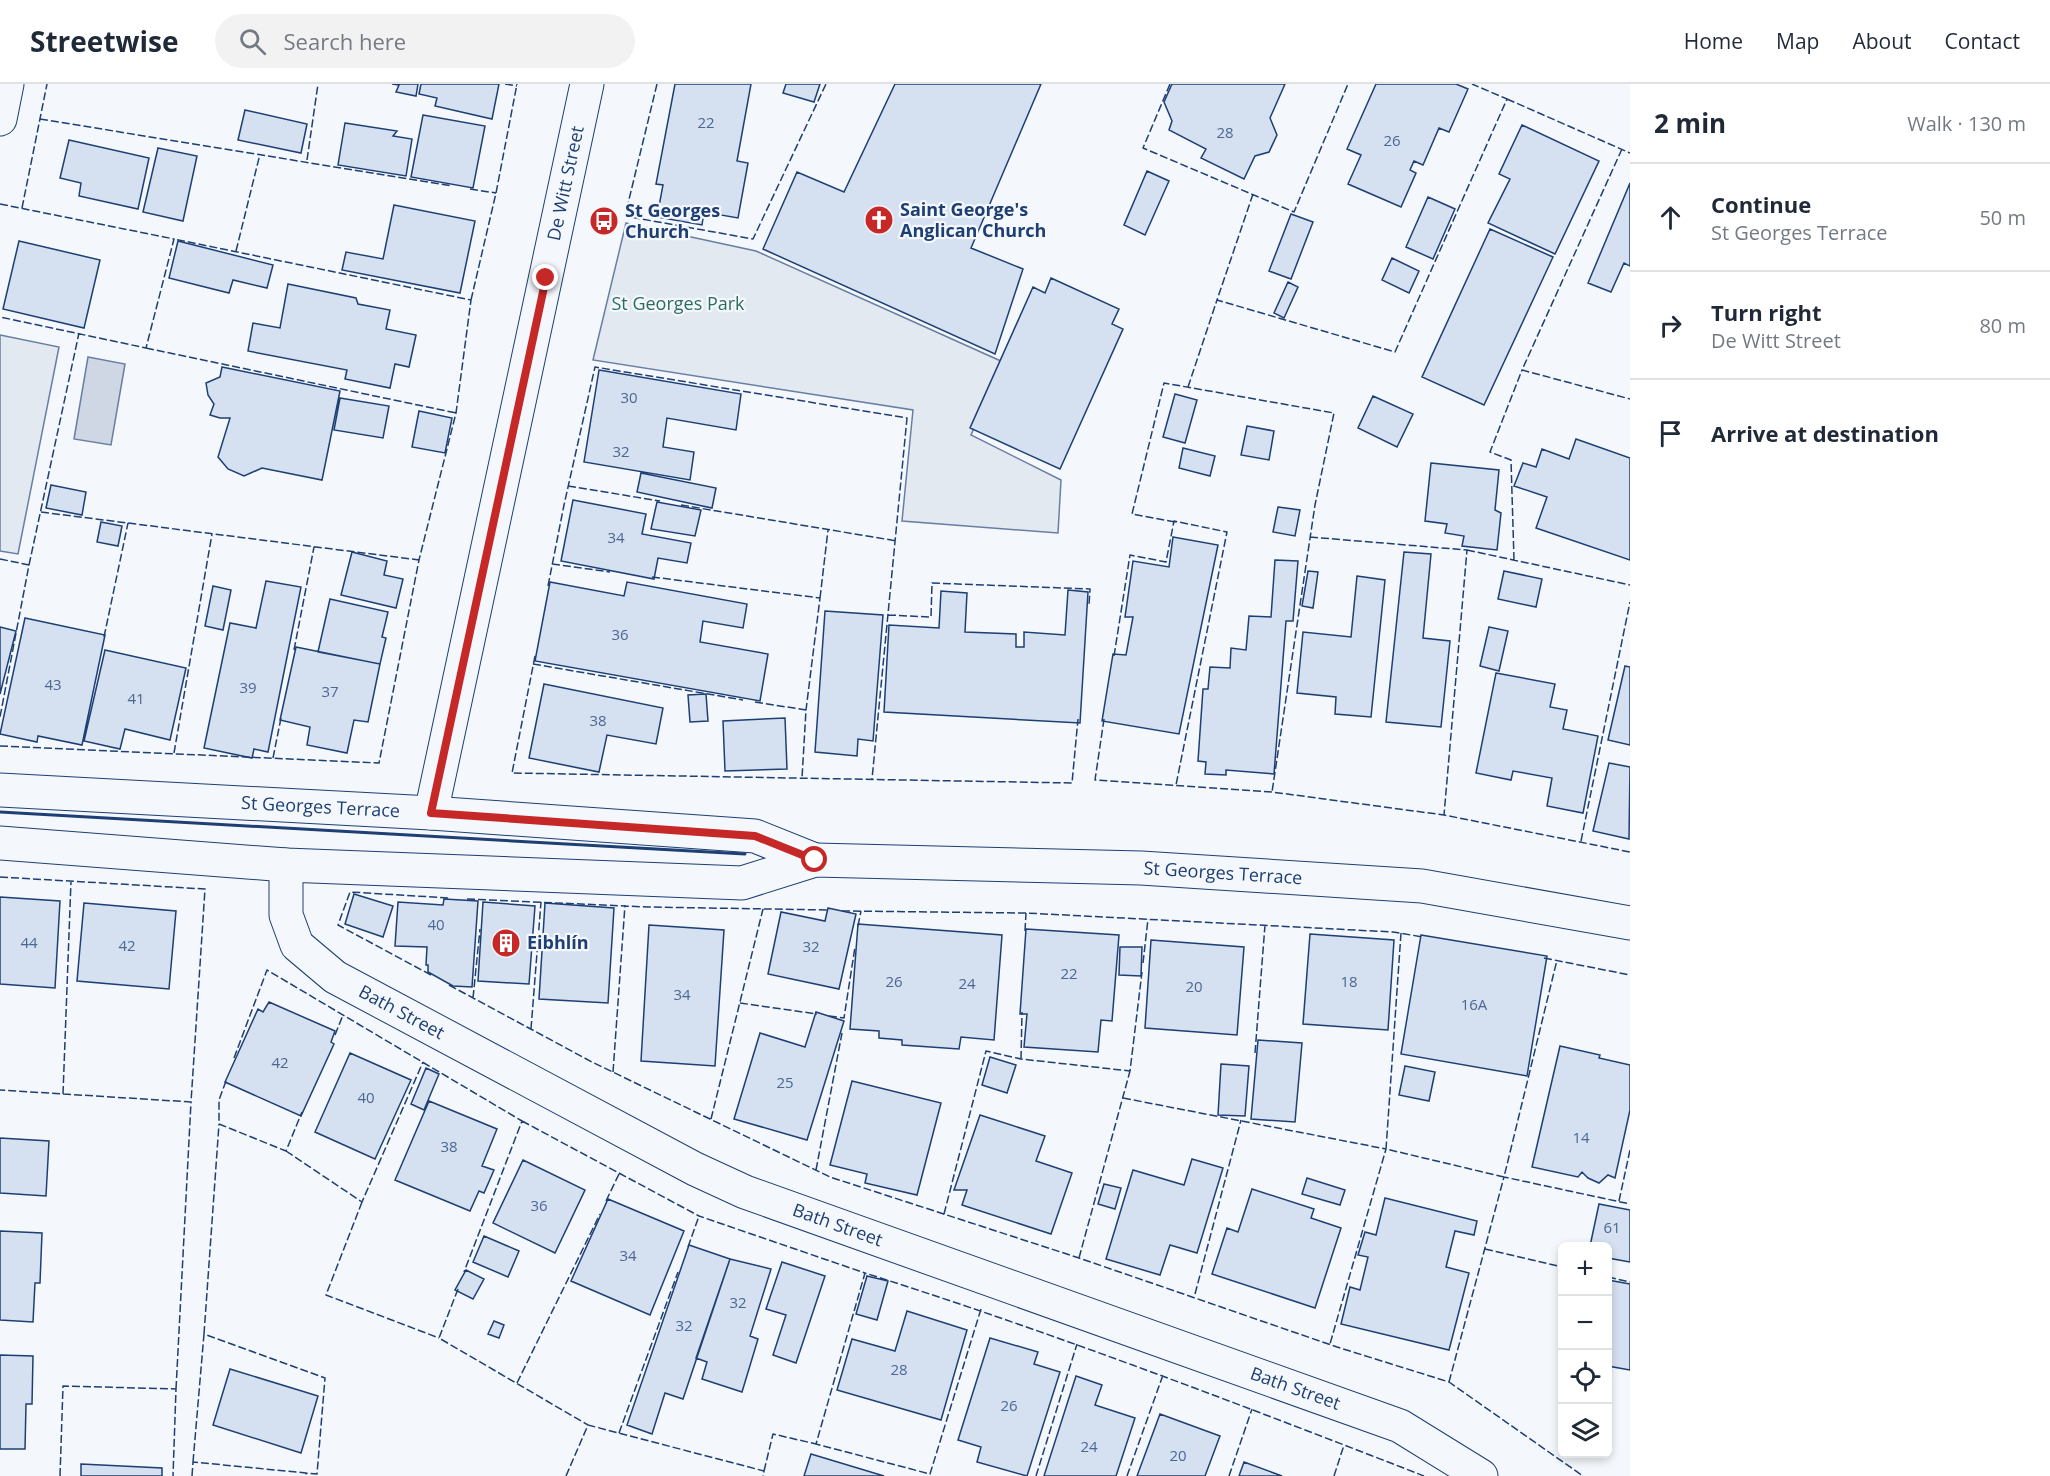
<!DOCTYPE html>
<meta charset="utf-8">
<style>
body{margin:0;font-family:"Open Sans",sans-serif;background:#f2f2f3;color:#1f2937}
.controls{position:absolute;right:18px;bottom:18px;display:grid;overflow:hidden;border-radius:9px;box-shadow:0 3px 9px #0003}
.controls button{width:54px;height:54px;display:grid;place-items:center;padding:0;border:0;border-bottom:2px solid #e0e1e3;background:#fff;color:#1f2937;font:30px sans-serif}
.stop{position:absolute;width:18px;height:18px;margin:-14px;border:4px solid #c62828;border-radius:50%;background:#fff}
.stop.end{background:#c62828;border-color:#fff;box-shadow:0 2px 6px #0008}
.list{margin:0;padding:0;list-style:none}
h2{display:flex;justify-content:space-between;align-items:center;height:78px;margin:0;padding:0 24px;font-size:26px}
h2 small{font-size:20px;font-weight:400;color:#747a83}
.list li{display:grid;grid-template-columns:39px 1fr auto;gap:18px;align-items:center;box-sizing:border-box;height:108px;padding:0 24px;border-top:2px solid #e0e1e3}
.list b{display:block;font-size:22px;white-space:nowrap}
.list p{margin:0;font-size:20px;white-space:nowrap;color:#747a83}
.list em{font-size:20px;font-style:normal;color:#747a83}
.icon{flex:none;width:33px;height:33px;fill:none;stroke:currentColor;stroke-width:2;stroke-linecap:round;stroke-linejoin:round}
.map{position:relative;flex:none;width:1630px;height:1392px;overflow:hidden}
header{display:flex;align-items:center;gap:36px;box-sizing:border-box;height:84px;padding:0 30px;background:#fff;border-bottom:2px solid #e0e1e3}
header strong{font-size:28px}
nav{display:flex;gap:33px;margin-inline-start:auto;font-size:21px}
.search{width:420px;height:54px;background:#f2f2f3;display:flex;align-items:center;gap:15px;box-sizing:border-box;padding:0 21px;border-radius:33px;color:#747a83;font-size:22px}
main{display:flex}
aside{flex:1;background:#fff}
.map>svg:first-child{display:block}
</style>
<header>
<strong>Streetwise</strong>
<div class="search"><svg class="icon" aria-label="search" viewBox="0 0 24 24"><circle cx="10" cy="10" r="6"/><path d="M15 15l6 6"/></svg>Search here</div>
<nav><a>Home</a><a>Map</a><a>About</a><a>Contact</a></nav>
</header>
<main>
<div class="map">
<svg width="1630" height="1392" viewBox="0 0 1630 1392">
<rect width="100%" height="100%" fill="#f4f7fb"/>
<path fill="#e3e9f0" stroke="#687fa3" stroke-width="1.5" d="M626 139 756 167 1003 278 971 351 1061 396 1058 449 902 437 913 326 593 276Z
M0 251 59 263 18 470 0 467Z"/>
<path fill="#cfd7e4" stroke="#687fa3" stroke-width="1.5" d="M88 273 125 280 111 361 74 355Z"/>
<path fill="#d5e0f0" stroke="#1d3f73" stroke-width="1.5" d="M392 0H418L416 12 396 8 399 1Z
M421 0H499L492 35 435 22 437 14 419 10Z
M675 0H751L737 77 748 79 738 134 704 128 702 141 657 133 663 101 656 100Z
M786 0H820L814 18 783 9Z
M895 0H1041L971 164 1023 185 995 270 763 165 797 88 844 108Z
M1172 0H1285L1270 34 1277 51 1269 68 1255 72 1244 95 1201 74 1206 65 1169 46 1172 37 1164 18Z
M1376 0H1456L1468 5 1449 48 1439 44 1423 81 1414 77 1410 86 1416 89 1401 123 1348 100 1361 71 1347 65Z
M245 26 307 40 301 69 238 56Z
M423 31 485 42 473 104 411 93Z
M345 39 397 47 393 52 412 55 406 92 338 81Z
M1522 41 1599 77 1555 170 1488 139 1510 95 1499 90Z
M69 56 149 74 138 125 79 112 81 99 60 94Z
M158 64 197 72 183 137 143 128Z
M1147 87 1169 97 1145 151 1124 141Z
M1630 99V182L1624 179 1611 208 1588 199Z
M1428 113 1455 125 1433 175 1406 163Z
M394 121 475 137 460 209 342 186 346 168 383 175Z
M1291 130 1313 138 1291 195 1269 187Z
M1490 145 1553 173 1484 321 1422 293Z
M19 157 100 176 84 244 3 225Z
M178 157 273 181 267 204 233 196 229 209 169 194Z
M1392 174 1419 187 1409 209 1382 196Z
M1051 194 1119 225 1112 240 1123 245 1060 385 970 344 1033 203 1045 209Z
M1288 198 1298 203 1284 234 1274 229Z
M288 200 356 214 358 220 390 226 386 245 416 251 409 283 395 280 390 304 345 295 347 286 248 267 253 239 280 244Z
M222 283 340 307 322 396 262 384 244 392 228 385 218 373 230 334H220L210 331 214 320 208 311 206 299 220 293Z
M599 286 741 310 736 346 667 334 663 363 694 368 690 396 584 378Z
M1175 310 1197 316 1185 359 1163 353Z
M1373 312 1413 330 1397 363 1358 344Z
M340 314 389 322 383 354 334 346Z
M419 327 452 334 445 369 412 363Z
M1247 342 1274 347 1269 376 1241 371Z
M1576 355 1630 374V476L1536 444 1547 413 1514 402 1523 379 1536 383 1542 365 1569 375Z
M1183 364 1215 372 1210 392 1179 384Z
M1431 379 1499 386 1495 426 1501 429 1497 466 1462 462 1464 452 1445 449 1447 440 1425 437Z
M641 389 716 404 712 424 637 408Z
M51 401 86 408 82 431 46 424Z
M573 416 646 430 642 450 691 459 687 479 658 474 654 495 561 477Z
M657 418 701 426 695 452 651 445Z
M1278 423 1300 426 1295 452 1273 448Z
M101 438 122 442 118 462 97 458Z
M1173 453 1218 461 1179 650 1102 637 1113 570 1126 571 1133 533H1125L1133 477 1169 483Z
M352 468 387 477 384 491 403 495 396 524 341 511Z
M1404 468 1431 470 1423 554 1450 557 1441 643 1386 638Z
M1275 476 1298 477 1293 537H1286L1274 690 1226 686V691L1205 690 1206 678 1198 677 1203 605H1208L1210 583 1230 584 1231 564 1246 566 1249 532 1271 533Z
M1308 487 1318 488 1313 524 1302 522Z
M1504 487 1542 495 1536 523 1498 515Z
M1357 492 1385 496 1371 633 1335 630 1336 613 1297 609 1303 548 1351 553Z
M266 497 301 503 268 668 254 665 252 674 204 664 230 539 256 544Z
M550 498 624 512 627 498 747 520 743 544 703 537 700 558 768 570 760 617 535 577Z
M213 502 231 506 223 546 205 542Z
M1068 506 1088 508 1080 639 884 628 889 541 939 544 941 507 967 509 965 548 1016 550V563H1024V548L1065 551Z
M330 515 388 528 382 553 386 554 380 580 318 568Z
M825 527 883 531 873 657 858 655 857 672 815 668Z
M25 534 105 551 82 661 38 652 37 658 0 650Z
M0 543 16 547 0 610Z
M1489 543 1508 547 1499 587 1480 582Z
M296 563 380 580 368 638 354 636 347 669 307 661 310 643 280 636Z
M105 566 186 584 170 656 125 645 120 665 84 657Z
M1625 582 1630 583V661L1608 656Z
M1496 589 1555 600 1550 623 1567 626 1563 645 1598 652 1583 729 1547 722 1552 694 1513 687 1511 696 1476 689Z
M544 600 663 624 656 660 607 651 599 688 529 674Z
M706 610 708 637 690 638 688 611Z
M785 634 787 685 725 687 723 637Z
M1609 679 1630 683 1629 755 1593 747Z
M354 810 393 822 383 853 345 840Z
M0 813 60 817 55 904 0 900Z
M444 815 478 817 472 903 453 902 428 888V881H426L427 863 395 862 398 818 443 821Z
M483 818 535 822 529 900 478 897Z
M84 819 176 827 169 905 77 897Z
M545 819 614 824 608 919 539 915Z
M828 824 856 830 839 905 768 890 781 828 825 837Z
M858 840 1002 851 994 956 961 953 959 965 902 961V956L879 954V947L850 945Z
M649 841 724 846 715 982 641 977Z
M1026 845 1119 851 1112 937 1101 936 1098 968 1024 963 1027 930H1020Z
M1310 850 1394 856 1388 946 1303 940Z
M1421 851 1547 872 1527 992 1401 970Z
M1151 856 1244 863 1237 951 1145 944Z
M1120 863H1142L1141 892 1119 891Z
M269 918 335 947 331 958 334 960 301 1032 225 998 258 925 263 928Z
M816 928 844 937 807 1056 734 1035 760 949 805 963Z
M1258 956 1302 959 1295 1038 1251 1035Z
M1560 962 1600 971 1599 974 1630 981V1026L1615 1094 1608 1091 1599 1099 1588 1094 1582 1088 1578 1093 1532 1083Z
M350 969 411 996 375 1075 315 1048Z
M990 973 1016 981 1007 1009 982 1001Z
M1221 980 1249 982 1245 1032 1218 1031Z
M1405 982 1435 988 1429 1017 1399 1011Z
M426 984 439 990 424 1026 411 1020Z
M852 997 941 1019 917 1111 865 1099 867 1090 830 1081Z
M429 1017 497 1045 482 1082 494 1086 484 1109 479 1107 470 1127 395 1096Z
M980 1031 1045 1052 1036 1077 1072 1089 1051 1150 962 1121 967 1106H954Z
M0 1054 49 1057 46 1112 0 1109Z
M1192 1075 1223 1084 1197 1169 1170 1161 1160 1191 1106 1175 1133 1086 1184 1101Z
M523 1076 585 1106 555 1169 493 1139Z
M1307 1094 1345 1106 1340 1121 1302 1110Z
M1104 1100 1121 1104 1115 1125 1098 1120Z
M1252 1105 1314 1125 1311 1134 1341 1144 1315 1224 1212 1190 1227 1144 1238 1148Z
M1385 1114 1477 1137 1474 1151 1455 1147 1446 1183 1469 1189 1449 1266 1341 1240 1350 1203 1360 1206 1368 1173 1358 1171 1365 1148 1376 1151Z
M608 1115 684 1147 650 1231 571 1197Z
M1599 1120 1630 1126V1178L1608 1174V1162H1590Z
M0 1147 42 1149 40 1199H35L33 1238 0 1236Z
M484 1152 519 1167 508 1193 473 1178Z
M689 1161 730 1175 683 1315 665 1309 652 1350 627 1341Z
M730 1175 771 1185 750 1252 758 1255 742 1308 702 1295 707 1278 696 1274Z
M782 1178 825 1192 796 1279 773 1271 786 1231 766 1225Z
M466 1186 484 1195 473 1215 455 1206Z
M867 1192 888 1197 877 1236 856 1230Z
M1608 1196 1630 1200V1286L1608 1282Z
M907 1227 967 1246 941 1336 837 1306 852 1255 895 1267Z
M494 1237 504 1241 499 1254 488 1250Z
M990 1254 1038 1268 1034 1280 1060 1288 1027 1392 977 1378 981 1363 958 1356Z
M0 1271 33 1272 32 1320H26L25 1365H0Z
M230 1285 318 1312 301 1369 213 1341Z
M1076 1292 1102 1301 1095 1321 1135 1334 1116 1392H1044Z
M1160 1330 1220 1352 1205 1392H1137Z
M811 1370 884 1392H804Z
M1244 1378 1282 1392H1239Z
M81 1380 162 1384V1392H81Z"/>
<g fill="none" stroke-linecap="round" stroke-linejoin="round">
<g stroke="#1d3f73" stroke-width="35">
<g id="minor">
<path d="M0 35 7 0"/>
<path id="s1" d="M0 706 431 729 755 752 815 776"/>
<path id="s2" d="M431 729 587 0"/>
<path id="s3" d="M0 759 286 781 742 799 815 776 1141 784 1422 802 1630 839"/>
<path id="s4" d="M286 781V831L297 861 335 893 695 1085 745 1108 1400 1342 1481 1392"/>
</g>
</g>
<use href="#minor" stroke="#f4f7fb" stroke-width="33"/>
<path stroke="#1d3f73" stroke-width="1.5" stroke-dasharray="8 3" stroke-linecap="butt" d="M505 0 517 2
M657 0 625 132 753 155 826 0
M1170 0 1143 64 1294 128 1348 0
M1507 15 1630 69
M40 35 452 102
M1622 65 1522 286 1630 315
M307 76 318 0
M470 105 496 109
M1253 110 1217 216 1395 268 1507 15 1472 0
M0 120 174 155 146 264 0 233
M22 124 47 0
M236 167 260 70
M471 216 496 109 517 0
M146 264 456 329
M1188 303 1217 216
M568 402 660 417
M681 421 897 457
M41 428 419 476
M1175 438 1132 430 1164 299 1334 329 1315 421 1272 708
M1310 453 1467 466 1444 731
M1467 466 1630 501
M0 475 29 481 0 633
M1514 476 1511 376 1490 368 1522 286
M552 480 610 488
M29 481 79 249
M652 493 820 514 806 626
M548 502 564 421 595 283 907 334 872 695
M820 514 828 446
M888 531 931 533 932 499 1090 505 1089 521
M104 553 128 439
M294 566 314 463
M535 572 512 689 1072 699 1078 635
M1114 572 1130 471 1166 478 1174 437 1227 448 1176 701
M533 580 743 616
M755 618 806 626 802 694
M1104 635 1095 696 1272 708 1444 731 1630 768
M0 662 379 679 419 476 456 329 471 216 174 155
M174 669 212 450
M273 674 281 634
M1581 757 1630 518
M0 793 205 805 191 1018 0 1006
M467 815 648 823 830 826
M842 827 1026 829 1393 848 1423 853
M858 842 861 827
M1025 847 1026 829
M1401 849 1386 1065 1504 1093 1557 876
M1544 874 1630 891
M1143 879 1148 835
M431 891 338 841 350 808 449 814
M449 901 592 978 830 1093 1079 1174 1337 1263 1449 1298 1583 1392
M473 914 480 845
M740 919 817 930
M829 932 844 934 855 863
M531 945 541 818
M335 951 343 931
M1255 969 1265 841
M234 974 267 886 522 1037 464 1188
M1021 975 1022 928
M613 988 625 821
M226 997 219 1016V1040L286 1067 302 1028
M63 1010 71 797
M1123 1014 1386 1065 1330 1260
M711 1035 763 825
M522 1037 699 1132 865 1189
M286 1067 362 1118 423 978
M816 1086 842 949
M606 1117 619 1090
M1619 1117 1630 1066
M362 1118 326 1211 439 1254
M944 1130 986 967 1021 975 1130 987 1142 888
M688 1163 699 1132
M1485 1165 1562 1183
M1079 1174 1130 987
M1608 1193 1630 1198
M458 1205 439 1254 588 1341
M1195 1210 1241 1036
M981 1225 930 1390 816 1360 865 1189C1054 1249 1239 1320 1424 1392
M204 1250 219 1040
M1449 1298 1504 1093 1630 1120
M517 1299 600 1130
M176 1305 191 1018
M619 1349 678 1188
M193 1378 204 1250 325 1294 317 1390 306 1389
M764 1387 773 1350 816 1360
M60 1392 63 1302 176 1305 173 1392
M192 1392 193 1378 306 1389V1392
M566 1392 588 1341 764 1387 763 1392
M1036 1392 1077 1260
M1127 1392 1163 1291
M1229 1392 1252 1325
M1334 1392 1344 1361"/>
<path stroke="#1d3f73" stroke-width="3" d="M0 728 745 770"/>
</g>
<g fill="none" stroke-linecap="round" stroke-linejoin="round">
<path stroke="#c62828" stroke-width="8" d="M546 194 431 729 755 752 815 776"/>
</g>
<defs>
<g id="church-disc" transform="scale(1.5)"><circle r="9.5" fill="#c62828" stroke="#f4f7fb"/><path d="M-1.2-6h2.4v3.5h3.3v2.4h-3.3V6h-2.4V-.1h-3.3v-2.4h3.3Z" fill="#fff"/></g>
<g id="bus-disc" transform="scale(1.5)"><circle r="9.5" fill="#c62828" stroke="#f4f7fb"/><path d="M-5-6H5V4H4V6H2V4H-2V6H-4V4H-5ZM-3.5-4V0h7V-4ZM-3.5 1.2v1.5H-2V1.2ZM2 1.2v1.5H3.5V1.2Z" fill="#fff"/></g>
<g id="building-disc" transform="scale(1.5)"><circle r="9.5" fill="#c62828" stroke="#f4f7fb"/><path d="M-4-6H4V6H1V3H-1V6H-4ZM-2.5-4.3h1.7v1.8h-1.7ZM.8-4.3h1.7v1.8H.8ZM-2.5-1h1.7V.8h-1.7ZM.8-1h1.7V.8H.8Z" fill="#fff"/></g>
</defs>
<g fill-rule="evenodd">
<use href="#church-disc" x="879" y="136"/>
<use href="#bus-disc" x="604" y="137"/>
<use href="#building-disc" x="506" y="859"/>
</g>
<g text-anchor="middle" stroke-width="4.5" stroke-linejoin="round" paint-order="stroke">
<g font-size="15" fill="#4b6792">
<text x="706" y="44">22</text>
<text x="1225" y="54">28</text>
<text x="1392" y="62">26</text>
<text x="629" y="319">30</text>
<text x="621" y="373">32</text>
<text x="616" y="459">34</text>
<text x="620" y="556">36</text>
<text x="53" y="606">43</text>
<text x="248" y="609">39</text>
<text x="330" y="613">37</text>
<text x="136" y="620">41</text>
<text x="598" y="642">38</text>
<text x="436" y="846">40</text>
<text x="29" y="864">44</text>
<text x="127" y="867">42</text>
<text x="811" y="868">32</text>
<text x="1069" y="895">22</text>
<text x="894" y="903">26</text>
<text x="1349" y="903">18</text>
<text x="967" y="905">24</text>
<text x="1194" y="908">20</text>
<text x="682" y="916">34</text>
<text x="1474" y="926">16A</text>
<text x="280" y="984">42</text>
<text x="785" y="1004">25</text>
<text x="366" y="1019">40</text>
<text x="1581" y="1059">14</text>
<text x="449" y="1068">38</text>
<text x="539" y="1127">36</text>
<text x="1612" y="1149">61</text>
<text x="628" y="1177">34</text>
<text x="738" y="1224">32</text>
<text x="684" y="1247">32</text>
<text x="899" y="1291">28</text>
<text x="1009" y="1327">26</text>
<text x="1089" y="1368">24</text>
<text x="1178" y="1377">20</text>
</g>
<g font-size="18" fill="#1d3f73" stroke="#f4f7fb">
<text dy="6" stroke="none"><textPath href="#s2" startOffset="644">De Witt Street</textPath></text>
<text dy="6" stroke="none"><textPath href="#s1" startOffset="321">St Georges Terrace</textPath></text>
<text dy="6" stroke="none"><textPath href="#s3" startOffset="1228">St Georges Terrace</textPath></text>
<text dy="6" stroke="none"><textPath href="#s4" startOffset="207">Bath Street</textPath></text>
<text dy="6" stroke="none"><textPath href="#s4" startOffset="693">Bath Street</textPath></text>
<text dy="6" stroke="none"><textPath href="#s4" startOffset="1179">Bath Street</textPath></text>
</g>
<g font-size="18" font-weight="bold" fill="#1d3f73" stroke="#f4f7fb" text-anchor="start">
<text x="900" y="132">Saint George's<tspan x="900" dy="21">Anglican Church</tspan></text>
<text x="625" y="133">St Georges<tspan x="625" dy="21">Church</tspan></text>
<text x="527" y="865">Eibhlín</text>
</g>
<g font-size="18" fill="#2c6c60" stroke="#f4f7fb">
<text x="678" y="226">St Georges Park</text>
</g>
</g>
</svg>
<div class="controls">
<button>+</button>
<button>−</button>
<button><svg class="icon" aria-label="locate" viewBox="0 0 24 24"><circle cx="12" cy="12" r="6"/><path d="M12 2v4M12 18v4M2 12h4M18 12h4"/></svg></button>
<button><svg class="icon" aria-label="layers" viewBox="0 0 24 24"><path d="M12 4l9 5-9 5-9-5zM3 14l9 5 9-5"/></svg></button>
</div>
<div class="stop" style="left:815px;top:776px"></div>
<div class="stop end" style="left:546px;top:194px"></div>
</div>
<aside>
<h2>2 min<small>Walk · 130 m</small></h2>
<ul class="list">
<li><svg class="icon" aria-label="ahead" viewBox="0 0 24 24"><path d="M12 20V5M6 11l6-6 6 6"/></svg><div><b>Continue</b><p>St Georges Terrace</p></div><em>50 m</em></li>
<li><svg class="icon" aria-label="right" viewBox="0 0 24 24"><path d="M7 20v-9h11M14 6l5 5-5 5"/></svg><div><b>Turn right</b><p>De Witt Street</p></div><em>80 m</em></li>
<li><svg class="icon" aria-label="arrive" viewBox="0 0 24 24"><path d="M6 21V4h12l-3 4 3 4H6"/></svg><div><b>Arrive at destination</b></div></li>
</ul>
</aside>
</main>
